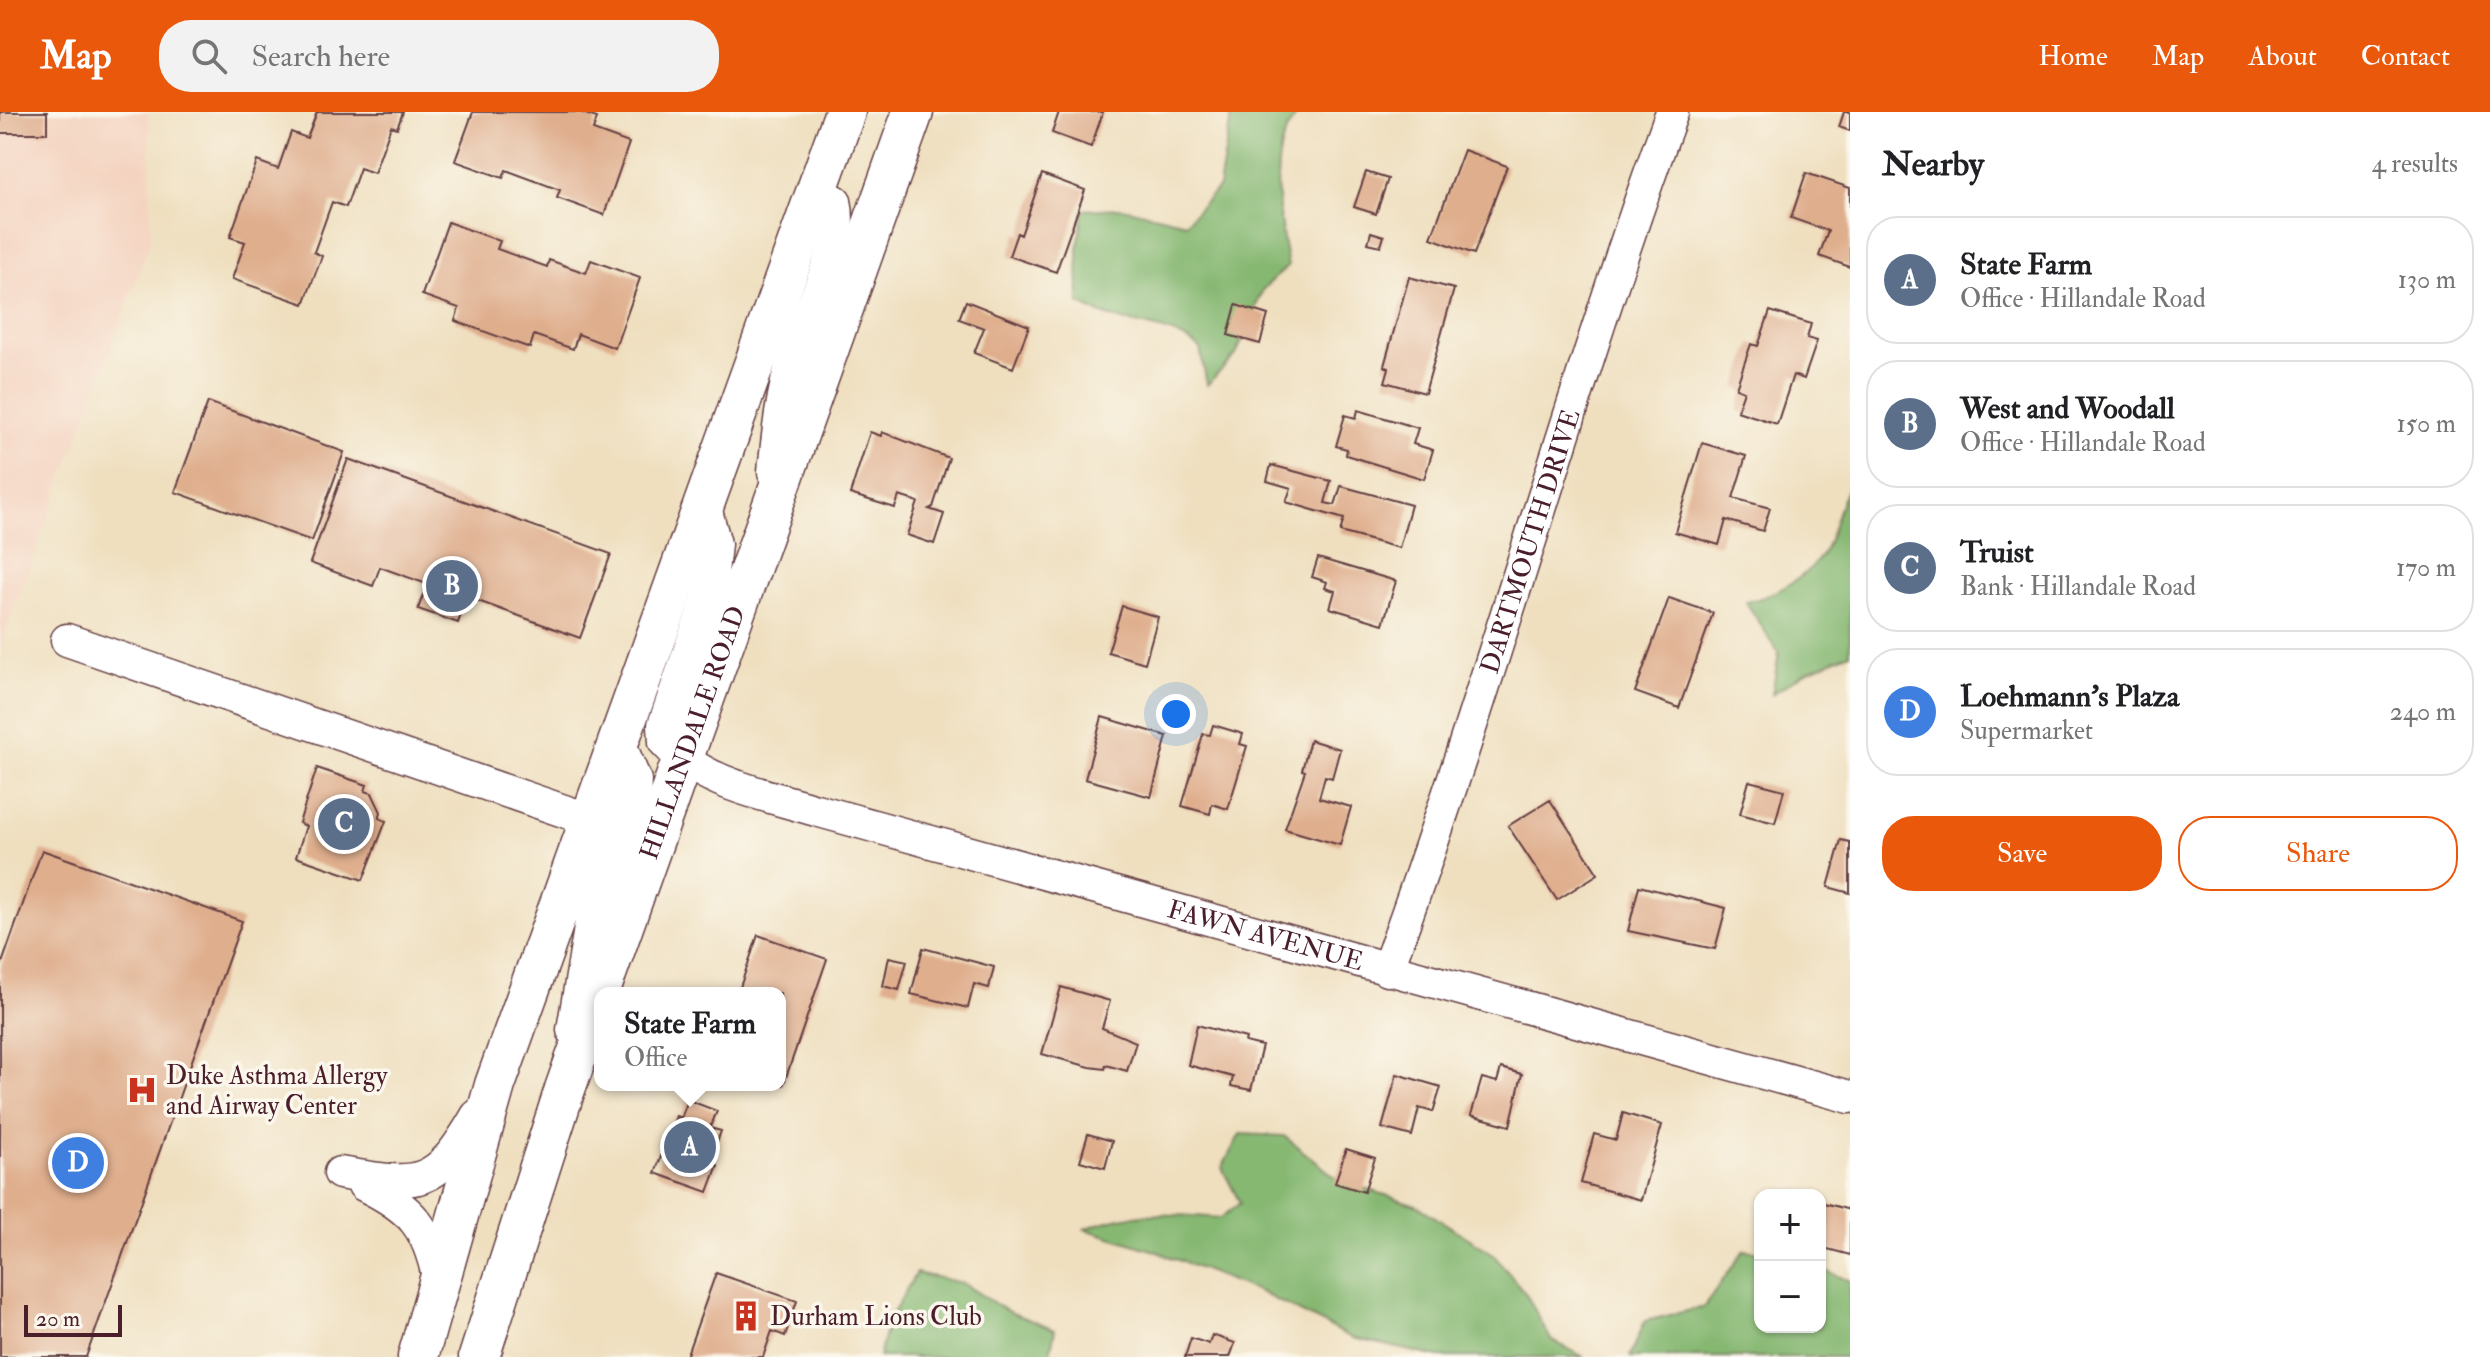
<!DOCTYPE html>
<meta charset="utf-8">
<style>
body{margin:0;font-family:"IM FELL Double Pica",serif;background:#f2f2f2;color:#202124}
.controls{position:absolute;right:24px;bottom:24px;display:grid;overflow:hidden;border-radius:16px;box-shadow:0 2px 6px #0004}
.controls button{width:72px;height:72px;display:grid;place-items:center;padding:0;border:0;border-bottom:2px solid #e0e0e0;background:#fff;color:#202124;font:40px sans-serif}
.scale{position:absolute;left:24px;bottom:20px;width:98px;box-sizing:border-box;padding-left:8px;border:4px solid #4a1f2b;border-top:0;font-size:22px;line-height:28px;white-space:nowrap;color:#4a1f2b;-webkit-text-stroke:6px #fbf7ec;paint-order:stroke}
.you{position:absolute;left:1176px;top:602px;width:28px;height:28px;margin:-20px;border:6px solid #fff;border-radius:50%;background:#1a73e8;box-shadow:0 0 0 12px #1a73e833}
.badge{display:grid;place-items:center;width:52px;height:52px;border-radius:50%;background:#ea580c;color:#fff;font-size:26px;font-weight:700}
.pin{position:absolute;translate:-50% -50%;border:4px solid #fff;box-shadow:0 2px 8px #0006}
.popup{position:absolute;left:594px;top:875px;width:192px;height:104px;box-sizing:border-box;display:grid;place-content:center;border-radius:16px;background:#fff;filter:drop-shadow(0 2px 6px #0005);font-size:26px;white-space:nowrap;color:#757577}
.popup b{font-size:30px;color:#202124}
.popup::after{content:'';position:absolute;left:50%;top:100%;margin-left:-16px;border:16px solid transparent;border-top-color:#fff}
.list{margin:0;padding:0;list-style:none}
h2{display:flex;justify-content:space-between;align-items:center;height:104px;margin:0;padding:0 32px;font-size:34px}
h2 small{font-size:26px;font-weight:400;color:#757577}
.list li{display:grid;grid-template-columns:52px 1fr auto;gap:24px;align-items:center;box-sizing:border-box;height:128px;margin:0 16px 16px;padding:0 16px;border:2px solid #e0e0e0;border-radius:32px}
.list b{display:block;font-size:30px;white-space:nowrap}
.list p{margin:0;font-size:26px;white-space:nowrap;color:#757577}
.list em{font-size:26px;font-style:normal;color:#757577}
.actions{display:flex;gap:16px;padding:24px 32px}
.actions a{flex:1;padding:18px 0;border:2px solid #ea580c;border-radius:32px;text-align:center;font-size:28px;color:#ea580c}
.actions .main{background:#ea580c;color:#fff}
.icon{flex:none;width:44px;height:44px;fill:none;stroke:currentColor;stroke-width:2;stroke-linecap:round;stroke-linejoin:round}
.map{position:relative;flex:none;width:1850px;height:1245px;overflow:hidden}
header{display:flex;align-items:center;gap:48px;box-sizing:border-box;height:112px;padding:0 40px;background:#ea580c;color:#fff}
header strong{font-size:38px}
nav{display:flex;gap:44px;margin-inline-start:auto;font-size:28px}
.search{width:560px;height:72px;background:#f2f2f2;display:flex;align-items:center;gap:20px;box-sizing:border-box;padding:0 28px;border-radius:32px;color:#757577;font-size:30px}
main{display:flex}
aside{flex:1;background:#fff}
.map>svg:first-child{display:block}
</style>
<header>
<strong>Map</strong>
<div class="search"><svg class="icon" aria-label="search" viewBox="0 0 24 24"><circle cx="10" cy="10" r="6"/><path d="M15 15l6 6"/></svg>Search here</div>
<nav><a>Home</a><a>Map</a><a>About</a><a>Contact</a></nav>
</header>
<main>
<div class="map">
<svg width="1850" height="1245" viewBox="0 0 1850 1245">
<rect width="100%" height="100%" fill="#fbf7ec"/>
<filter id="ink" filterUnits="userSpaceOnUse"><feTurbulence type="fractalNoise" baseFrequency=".0125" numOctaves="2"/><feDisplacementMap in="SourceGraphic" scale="16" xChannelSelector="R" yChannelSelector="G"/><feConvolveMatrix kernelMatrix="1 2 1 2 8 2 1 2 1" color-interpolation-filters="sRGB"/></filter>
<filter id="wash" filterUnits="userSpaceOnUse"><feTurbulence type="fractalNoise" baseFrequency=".006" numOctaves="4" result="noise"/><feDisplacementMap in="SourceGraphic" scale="32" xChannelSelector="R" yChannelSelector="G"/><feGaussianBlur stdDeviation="1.8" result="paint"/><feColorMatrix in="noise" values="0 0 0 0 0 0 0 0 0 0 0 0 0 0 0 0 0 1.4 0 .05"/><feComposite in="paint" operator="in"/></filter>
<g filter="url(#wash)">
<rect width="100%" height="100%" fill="#efdfbf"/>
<path fill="#f4d3c0" d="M0 0H149L151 127 0 535Z"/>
<path fill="#86b872" stroke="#686c4e" stroke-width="2" d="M1228 0H1301C1263 31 1280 112 1288 154L1263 177 1236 243 1207 273 1200 236C1158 206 1121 217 1079 191L1078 138 1083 98 1123 96 1186 111 1219 75 1231 5Z
M1850 373V541L1804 561 1772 582 1779 541 1746 490C1771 485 1805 467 1821 444 1835 423 1836 394 1850 373Z
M1240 1022 1284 1024 1339 1068 1416 1093 1492 1141 1526 1182 1551 1228 1584 1245H1439L1352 1226 1260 1180 1155 1139 1085 1117C1129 1097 1173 1102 1221 1106L1240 1091 1222 1056Z
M1744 1138 1760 1140V1215H1820V1156L1850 1169V1245H1630L1645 1209 1704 1195Z
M916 1161 962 1171 1007 1199 1055 1218 1049 1245H879L888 1210Z"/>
<g id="blocks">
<path fill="#dfae8d" d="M0 0H47V21H0Z
M317 0H403L397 16 391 14 374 61 360 56 346 95 332 90 314 140 322 144 304 192 232 167 245 130 230 125 257 49 278 57 291 20 307 26Z
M473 0H580L597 6 593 18 629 31 604 103 557 86 560 78 506 58 503 66 455 49Z
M1059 0H1103L1091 35 1052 21Z
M1844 0H1850V19L1839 15Z
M1464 38 1507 54 1474 142 1431 126Z
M1366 60 1388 67 1376 102 1354 95Z
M1806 61 1850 76V155L1819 144 1828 119 1791 106Z
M1042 62 1085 78 1056 160 1009 144 1017 121 1021 123Z
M448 110 500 129 497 137 547 155 549 148 586 161 591 148 640 166 615 236 578 222 573 237 534 223 530 236 455 209 459 196 422 183Z
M1371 120 1384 124 1381 134 1368 131Z
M1409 165 1454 177 1425 281 1385 270 1389 256 1384 254Z
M966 189 1029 214 1013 256 974 241 984 216 959 207Z
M1236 193 1268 203 1260 232 1228 223Z
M1770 199 1811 212 1807 226 1817 229 1804 267 1793 263 1777 312 1737 299 1744 279 1736 276 1751 232 1758 234Z
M208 290 344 340 312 429 175 380Z
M1358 298 1418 316 1413 332 1433 338 1424 367 1346 343 1347 337 1336 334 1345 303 1356 306Z
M870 320 881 324 882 320 949 346 933 395 929 397 944 402 934 432 907 423 918 390 899 384 895 396 850 382Z
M1702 331 1746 344 1733 386 1770 396 1763 419 1726 408 1719 433 1675 420Z
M348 347 611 442 580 526 467 485 458 511 418 497 427 472 380 455 373 474 310 451Z
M1271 353 1331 369 1325 391 1335 393 1341 374 1411 393 1399 436 1340 420 1344 407 1286 390 1291 376 1267 369Z
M1318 446 1396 469 1383 512 1330 496 1335 479 1325 476 1327 470 1312 465Z
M1669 486 1713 501 1679 596 1635 580Z
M1122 494 1158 505 1145 551 1108 540Z
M1102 605 1167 624 1151 685 1085 667Z
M1213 613 1243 622 1240 632 1247 634 1228 697 1212 692 1210 702 1182 694 1203 622 1210 623Z
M1310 628 1340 637 1332 666 1325 664 1319 686 1351 695 1340 733 1285 717 1305 659 1302 658Z
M317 656 367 673 365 679 372 681 381 700 379 706 386 709 363 768 296 745 306 714 299 711Z
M1749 669 1784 678 1775 711 1740 702Z
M1550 688 1598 762 1557 788 1508 714Z
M1841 728 1850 730V781L1828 775Z
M42 738 242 809 86 1245H0V857Z
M1639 774 1726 796 1715 837 1628 819Z
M758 823 827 847 783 974 780 881H738Z
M923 836 994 855 989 876 974 872 968 896 911 882Z
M889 845 907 849 899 878 883 874Z
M1061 875 1110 889 1102 916 1136 930 1127 959 1106 953 1105 957 1090 955 1042 942Z
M1197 913 1246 926 1245 930 1262 934 1251 978 1231 974 1233 965 1188 953Z
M1501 956 1522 962 1510 1014 1471 1003 1482 966 1497 970Z
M1397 962 1441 975 1433 1000 1419 996 1412 1024 1382 1016Z
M688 988 717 999 710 1016 721 1019 710 1050 718 1053 708 1080 655 1061 676 1004 681 1006Z
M1623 1001 1662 1013 1641 1088 1581 1071 1594 1022 1616 1028Z
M1088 1022 1112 1029 1105 1056 1080 1049Z
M1346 1037 1375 1046 1364 1080 1335 1071Z
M1820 1090 1850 1098V1143L1820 1135Z
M716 1161 797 1189 785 1224 772 1219 763 1245H686Z
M1212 1223 1235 1231 1230 1245H1185L1191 1226 1209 1232Z"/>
</g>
</g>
<g filter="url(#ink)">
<use href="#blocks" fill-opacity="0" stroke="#633c41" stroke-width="2"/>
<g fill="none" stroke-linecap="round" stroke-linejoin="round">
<g stroke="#633c41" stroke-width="35">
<g id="minor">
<path d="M774 360C778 321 782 282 794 244 807 201 846 132 835 89L817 79"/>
<path id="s1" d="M704 392 715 432 710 480 664 613 665 630C702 672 764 682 816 698L1850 985"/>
<path d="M67 528 590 708"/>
<path id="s2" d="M1387 858C1491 575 1569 283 1672 0"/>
<path d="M573 918 592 804 634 685 635 668 619 631"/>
<path d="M340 1061C419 1074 435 1077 477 1004"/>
<path d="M364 1073C413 1097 428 1115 439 1169"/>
</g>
</g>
<g stroke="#633c41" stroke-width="43">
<g id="major">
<path d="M418 1245 495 973 845 0"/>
<path id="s3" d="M479 1245 565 977 913 0"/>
</g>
</g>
<use href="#minor" stroke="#fff" stroke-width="32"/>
<use href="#major" stroke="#fff" stroke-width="40"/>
</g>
</g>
<defs>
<g id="hospital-bare" transform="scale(2.4)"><path d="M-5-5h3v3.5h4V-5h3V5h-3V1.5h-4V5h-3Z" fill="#c8321e" stroke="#fbf7ec" stroke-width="2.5" paint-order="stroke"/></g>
<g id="building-bare" transform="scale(2.4)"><path d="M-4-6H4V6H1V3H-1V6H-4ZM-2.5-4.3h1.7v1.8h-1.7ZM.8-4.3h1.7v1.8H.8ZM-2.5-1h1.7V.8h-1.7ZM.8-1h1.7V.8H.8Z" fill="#c8321e" stroke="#fbf7ec" stroke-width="2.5" paint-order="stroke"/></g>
</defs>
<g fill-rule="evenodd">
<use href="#hospital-bare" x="142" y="978"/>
<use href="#building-bare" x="746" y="1204"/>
</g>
<g text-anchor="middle" stroke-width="7" stroke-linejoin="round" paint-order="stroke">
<g font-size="26" fill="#4a1f2b" stroke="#fbf7ec">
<text dy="9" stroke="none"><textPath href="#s2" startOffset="452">DARTMOUTH DRIVE</textPath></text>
<text dy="9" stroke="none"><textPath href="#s3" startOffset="660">HILLANDALE ROAD</textPath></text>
<text dy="9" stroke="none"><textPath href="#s1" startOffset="882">FAWN AVENUE</textPath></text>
</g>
<g font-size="26" fill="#4a1f2b" stroke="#fbf7ec" text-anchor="start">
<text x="166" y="972">Duke Asthma Allergy<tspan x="166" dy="30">and Airway Center</tspan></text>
<text x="770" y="1213">Durham Lions Club</text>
</g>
</g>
</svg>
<div class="controls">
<button>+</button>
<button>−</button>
</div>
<div class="scale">20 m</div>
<div class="you"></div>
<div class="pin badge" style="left:690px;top:1035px;background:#5c6f8a">A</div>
<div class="popup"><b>State Farm</b>Office</div>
<div class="pin badge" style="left:452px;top:474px;background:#5c6f8a">B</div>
<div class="pin badge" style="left:344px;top:712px;background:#5c6f8a">C</div>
<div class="pin badge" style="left:78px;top:1051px;background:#3f7fe0">D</div>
</div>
<aside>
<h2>Nearby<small>4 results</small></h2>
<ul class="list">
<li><span class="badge" style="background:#5c6f8a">A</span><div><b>State Farm</b><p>Office · Hillandale Road</p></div><em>130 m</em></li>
<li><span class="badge" style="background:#5c6f8a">B</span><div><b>West and Woodall</b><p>Office · Hillandale Road</p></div><em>150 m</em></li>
<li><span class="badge" style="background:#5c6f8a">C</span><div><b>Truist</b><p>Bank · Hillandale Road</p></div><em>170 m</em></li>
<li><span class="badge" style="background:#3f7fe0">D</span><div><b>Loehmann's Plaza</b><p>Supermarket</p></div><em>240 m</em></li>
</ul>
<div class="actions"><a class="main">Save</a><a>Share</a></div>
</aside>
</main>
